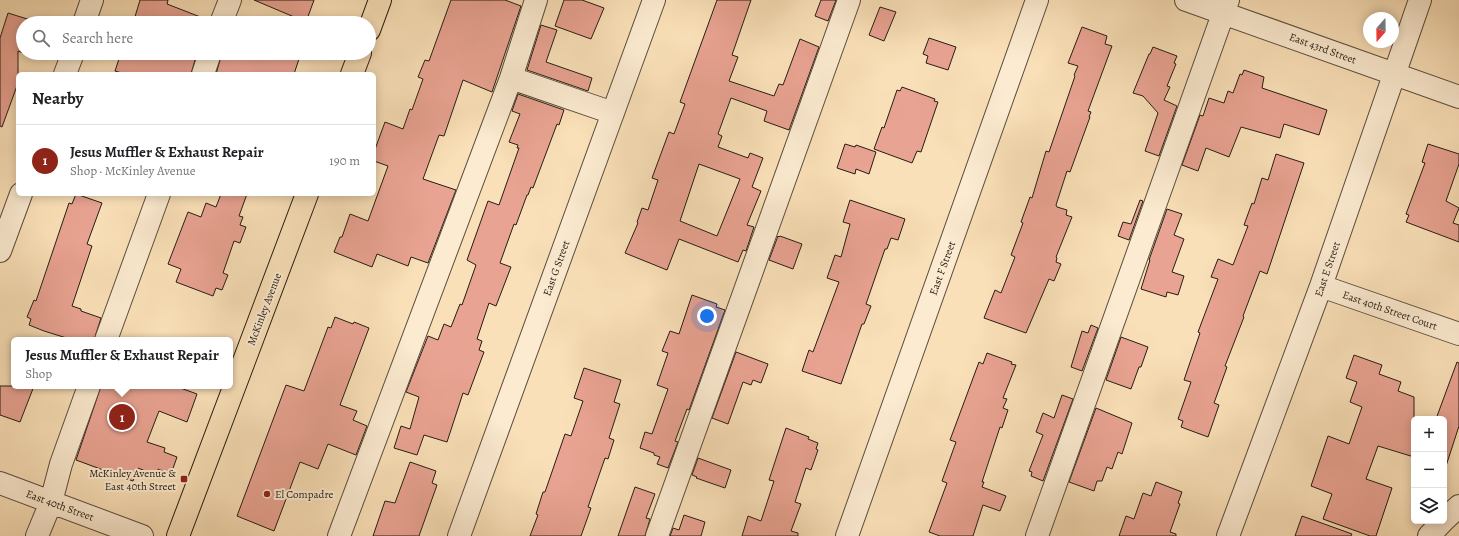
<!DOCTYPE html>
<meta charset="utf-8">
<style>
body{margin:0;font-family:Alegreya,serif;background:#f6f6f6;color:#202124}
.controls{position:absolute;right:12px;bottom:12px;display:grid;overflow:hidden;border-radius:6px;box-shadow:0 2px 10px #0003}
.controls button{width:36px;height:36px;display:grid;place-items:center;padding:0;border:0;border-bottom:1px solid #e0e0e0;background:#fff;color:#202124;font:20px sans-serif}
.compass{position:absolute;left:1363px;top:12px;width:36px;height:36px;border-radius:50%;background:#fff;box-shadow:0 2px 10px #0003;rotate:200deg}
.you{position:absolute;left:707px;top:316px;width:14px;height:14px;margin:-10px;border:3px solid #fff;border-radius:50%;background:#1a73e8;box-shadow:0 0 0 6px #1a73e833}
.badge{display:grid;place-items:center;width:26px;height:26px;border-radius:50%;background:#8f2418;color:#fff;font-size:13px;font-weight:700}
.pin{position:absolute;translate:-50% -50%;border:2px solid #fff;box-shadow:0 1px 4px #0006}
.popup{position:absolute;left:11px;top:337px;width:222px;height:52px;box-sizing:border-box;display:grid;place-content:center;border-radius:6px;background:#fff;filter:drop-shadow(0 1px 3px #0005);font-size:13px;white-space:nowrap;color:#757577}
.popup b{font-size:15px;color:#202124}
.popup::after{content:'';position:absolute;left:50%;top:100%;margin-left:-8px;border:8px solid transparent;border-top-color:#fff}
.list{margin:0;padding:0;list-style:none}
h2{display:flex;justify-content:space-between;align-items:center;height:52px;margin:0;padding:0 16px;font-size:17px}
h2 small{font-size:13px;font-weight:400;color:#757577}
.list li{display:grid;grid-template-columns:26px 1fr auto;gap:12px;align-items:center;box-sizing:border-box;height:72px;padding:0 16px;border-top:1px solid #e0e0e0}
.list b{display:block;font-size:15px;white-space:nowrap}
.list p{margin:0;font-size:13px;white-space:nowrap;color:#757577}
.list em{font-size:13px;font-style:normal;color:#757577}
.icon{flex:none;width:22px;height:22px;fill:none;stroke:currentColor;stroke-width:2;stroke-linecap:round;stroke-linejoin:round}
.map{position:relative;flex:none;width:1459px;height:536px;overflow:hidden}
.search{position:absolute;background:#fff;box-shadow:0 2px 10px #0003;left:16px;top:16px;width:360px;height:44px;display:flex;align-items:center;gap:10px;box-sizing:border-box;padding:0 14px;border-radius:22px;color:#757577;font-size:15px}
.panel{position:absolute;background:#fff;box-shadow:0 2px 10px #0003;left:16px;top:72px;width:360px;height:124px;border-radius:6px}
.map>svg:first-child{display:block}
</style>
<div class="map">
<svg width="1459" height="536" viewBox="0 0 1459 536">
<rect width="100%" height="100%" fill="#fae0b8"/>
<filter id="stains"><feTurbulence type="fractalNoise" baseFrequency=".005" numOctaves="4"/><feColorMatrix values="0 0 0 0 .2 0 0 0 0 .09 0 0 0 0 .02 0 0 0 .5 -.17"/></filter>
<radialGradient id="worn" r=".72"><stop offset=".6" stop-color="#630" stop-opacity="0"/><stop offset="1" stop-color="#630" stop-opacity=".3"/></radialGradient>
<path fill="#e9a392" stroke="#251d14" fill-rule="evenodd" d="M140 0H168L167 4 203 18 201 23H144L134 20Z
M254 0H314L306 22Z
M451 0H505L521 6 492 92 463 80 444 136 439 135 423 179 456 190 428 263 411 257 408 266 377 254 372 267 334 252 340 237H342L350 214 368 221 388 166 374 161V152L385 122 403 129 410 109 412 110 423 79 418 77 425 60 429 61Z
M564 0H582L604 8 591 39 555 26Z
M717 0H751L732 55 738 57 729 81 774 96 779 84 783 85 800 39 819 47 789 130 764 121 767 111 731 98 718 134 722 136 718 147 748 158 750 153 763 158 752 187 761 191 747 225 754 227 746 251 743 250 738 262 679 239 667 270 625 253 638 223 637 222 642 208 648 210 658 180 652 178 669 132 674 134 685 104 680 102ZM699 164 740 179 717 236 680 221Z
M821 0H836L828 21 815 16Z
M880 7 896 12 884 41 869 35Z
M8 13 37 22 23 23V53L18 51V83L2 127 0 126V38Z
M541 25 557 30 546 62 592 78 588 91 527 70Z
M1082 27 1107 36 1105 44 1112 46 1088 111 1091 112 1089 117H1090L1070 172 1067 171 1056 205 1057 207 1067 210 1066 215 1072 217 1056 257 1057 258 1056 262 1061 264 1054 281 1049 279 1026 333 984 318 995 290 1001 293 1015 257 1011 255 1023 223 1021 222 1030 197 1032 198 1046 151 1049 152 1075 76 1074 75 1078 66 1068 63Z
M929 38 956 47 948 70 926 63 928 56 923 54Z
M1153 47 1177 56 1174 63 1176 64 1167 86 1170 87 1164 100 1177 106 1159 156 1145 151 1158 113 1143 96 1133 93 1149 54H1150Z
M121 53H197L191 74H125L115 71Z
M222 53H301L294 74H216Z
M1244 70 1264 77 1262 88 1327 110 1319 135 1284 124 1280 138 1241 127 1229 157 1206 148 1198 171 1182 165 1200 115 1203 116 1209 98 1224 103 1228 91 1233 93 1240 74 1242 75Z
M902 87 935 99 934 101 938 102 921 152 917 151 912 163 874 149 882 127 884 128 897 90 900 91Z
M518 94 564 110 559 125 557 124 533 188 531 187 528 195H527L516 225 514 224 500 263 511 267 496 306 489 303 477 339 482 341 479 350 484 352 468 395 463 393 447 442 424 435 417 455 394 448 401 426 410 429 419 397 406 392 428 336 438 340 444 324 451 327 460 304 462 305 476 265 467 260 488 201 499 205 519 148H517L518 145 509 142 520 114 512 111Z
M845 144 855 147 856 145 876 152 869 174 856 169 855 174 837 168Z
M1428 144 1459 154V164L1446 201 1459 208 1453 223 1459 225V242L1406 222 1409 215 1406 214 1425 163 1422 162Z
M1276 154 1304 163 1267 274 1260 271 1243 316 1244 317 1225 366 1227 367 1214 403 1219 405 1208 437 1181 427 1183 421 1178 419 1191 382 1184 380 1200 333 1198 332 1218 279 1211 277 1218 259 1233 265 1248 226 1244 225 1252 203 1254 204 1262 178 1268 180Z
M76 194 102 203 87 244 92 246 72 306 81 309V311L101 318 94 340H73L44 331 29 325 31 319 27 317 34 300 36 301 69 203 72 204Z
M221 194H247L239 216 243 217 240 225 246 227 240 243 234 241 223 273 228 275 222 290 216 288 213 296 176 282 181 269 168 264 188 212 201 217 206 203 216 207Z
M850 200 905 219 898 240 891 238 887 249H885L866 304 871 306 864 324H862L841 384 802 371 809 350 813 352 839 282 827 278 835 255 841 257 850 224 843 222Z
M1140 200 1143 201 1129 240 1118 236 1123 222 1131 224Z
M1167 209 1182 214 1174 235 1184 239 1172 272 1184 276 1178 295 1167 292 1166 297 1141 289 1150 260H1149Z
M778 236 779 237 780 236 802 244 793 269 769 260Z
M692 295 717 304 716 307 725 310 689 410 687 409 675 441 678 442 668 468 657 464 660 457 654 455V453L640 448 645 432 652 434 668 389 657 385 668 353 662 351 670 331 679 334Z
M335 317 353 324 354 322 369 328 340 405 357 411 353 420 367 426 356 455 328 444 318 469 300 462 274 531 237 516 286 385 304 391 328 327 331 328Z
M1091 325 1098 328 1082 371 1071 367 1082 331 1088 333Z
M1121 337 1148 347 1141 367H1139L1131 389 1106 380Z
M736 352 768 364 761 383 753 380 751 385 743 382 728 424 712 418Z
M987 353 1012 362 1011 364 1016 365 1003 398 1007 399 1003 408 1008 410 1002 428 1000 427 982 482H984L982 487 1006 496 1000 511 983 505 973 536H940L929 532 947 483 942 481 956 442 950 440 979 362 983 364Z
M1354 355 1382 365 1379 374 1401 382 1398 391 1414 397V457L1378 446 1366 479 1392 488 1376 536H1370L1323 519 1332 494 1311 486 1328 436 1349 444 1362 407 1350 402 1357 382 1346 378Z
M1457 362 1459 363V426L1445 469 1444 419H1436Z
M584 368 621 380 614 402 620 404 609 438 614 440 608 459 605 458 588 507 591 508 581 536H530L538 515 536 514 543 492H545L565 434 571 436 583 401 574 398Z
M0 386H34L20 422 0 415Z
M101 386H175L197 394 187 422 159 411 147 442 165 448 164 452 177 457 171 474 158 469 155 475 138 468 133 481 76 460Z
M1062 395 1073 399 1043 481 1031 476 1032 472 1029 471 1043 435 1036 432 1043 413 1054 418Z
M1096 408 1132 423 1122 454 1118 452 1112 469 1107 467 1102 481H1097L1094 491 1069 482Z
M786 428 809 437 808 439 818 443 816 449 818 450 811 470 806 468 795 502 801 504 791 531 798 533V536H742L748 516 761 521 774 481 769 480Z
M698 458 731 470 725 488 696 478 697 477 692 475Z
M410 462 436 471 432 483 437 485 419 536H373L385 501 395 503Z
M1156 482 1182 492 1178 503 1180 504 1170 532 1176 534V536H1119L1126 516 1134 519 1143 493 1151 496Z
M635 487 655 494 646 518 650 519 645 536H618Z
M684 515 705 522 701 536H670L673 528 679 530Z
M1302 516 1352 534 1351 536H1295Z"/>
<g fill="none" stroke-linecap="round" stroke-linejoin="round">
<g stroke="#5a4e3d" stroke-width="24">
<path id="minor" d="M1186 0 1459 97
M84 23 92 0
M221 23 230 0
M65 74 73 53
M203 74 210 53
M511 78 613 113
M0 251 21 194
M1321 286 1459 334
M106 340 159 194
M0 483 142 536
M1444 520 1459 506
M37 536 51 502 61 464 89 386
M339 536 511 78 536 0
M459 536 654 0
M657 536 849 0
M847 536 1037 0
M1037 536 1228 0
M1228 536 1321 286 1420 0
M1429 536 1443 521"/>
</g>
<g stroke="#251d14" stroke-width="24">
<path id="major" d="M369 30 380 0
M352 74 360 53
M178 536 307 194"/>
</g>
<use href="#minor" stroke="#fcebd1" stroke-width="22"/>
<use href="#major" stroke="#fae0b8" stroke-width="22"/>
</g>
<g fill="#8f2418" stroke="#fcebd1" stroke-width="1.5">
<rect x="180" y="475" width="8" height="8" rx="2"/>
<circle cx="267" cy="494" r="4"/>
</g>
<g text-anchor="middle" stroke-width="4" stroke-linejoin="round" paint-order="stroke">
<g font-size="11" fill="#251d14" stroke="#fcebd1">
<text transform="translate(1323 48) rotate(20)" y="4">East 43rd Street</text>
<text transform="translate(556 268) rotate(-70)" y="4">East G Street</text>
<text transform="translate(942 268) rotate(-70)" y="4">East F Street</text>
<text transform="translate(1327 269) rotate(-71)" y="4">East E Street</text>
<text transform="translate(264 309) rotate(-69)" y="4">McKinley Avenue</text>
<text transform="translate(1390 310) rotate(19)" y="4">East 40th Street Court</text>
<text transform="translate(60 505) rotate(20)" y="4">East 40th Street</text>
</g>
<g font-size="11" fill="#251d14" stroke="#fcebd1" text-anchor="end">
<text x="176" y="477">McKinley Avenue &amp;<tspan x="176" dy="13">East 40th Street</tspan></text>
<text x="275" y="498" text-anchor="start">El Compadre</text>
</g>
</g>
<rect width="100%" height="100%" filter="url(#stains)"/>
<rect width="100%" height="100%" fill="url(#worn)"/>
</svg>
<div class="controls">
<button>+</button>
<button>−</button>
<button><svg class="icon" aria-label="layers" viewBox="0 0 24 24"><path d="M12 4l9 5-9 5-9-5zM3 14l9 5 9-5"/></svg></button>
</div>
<svg class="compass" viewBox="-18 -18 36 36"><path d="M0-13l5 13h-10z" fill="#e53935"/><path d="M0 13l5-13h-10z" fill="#757577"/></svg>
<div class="you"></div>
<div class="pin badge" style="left:122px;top:417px">1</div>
<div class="popup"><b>Jesus Muffler &amp; Exhaust Repair</b>Shop</div>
<div class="search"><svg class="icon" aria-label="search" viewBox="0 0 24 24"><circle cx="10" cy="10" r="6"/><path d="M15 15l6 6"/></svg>Search here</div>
<section class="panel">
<h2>Nearby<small></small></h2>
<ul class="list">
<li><span class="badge">1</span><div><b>Jesus Muffler &amp; Exhaust Repair</b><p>Shop · McKinley Avenue</p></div><em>190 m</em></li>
</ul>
</section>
</div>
